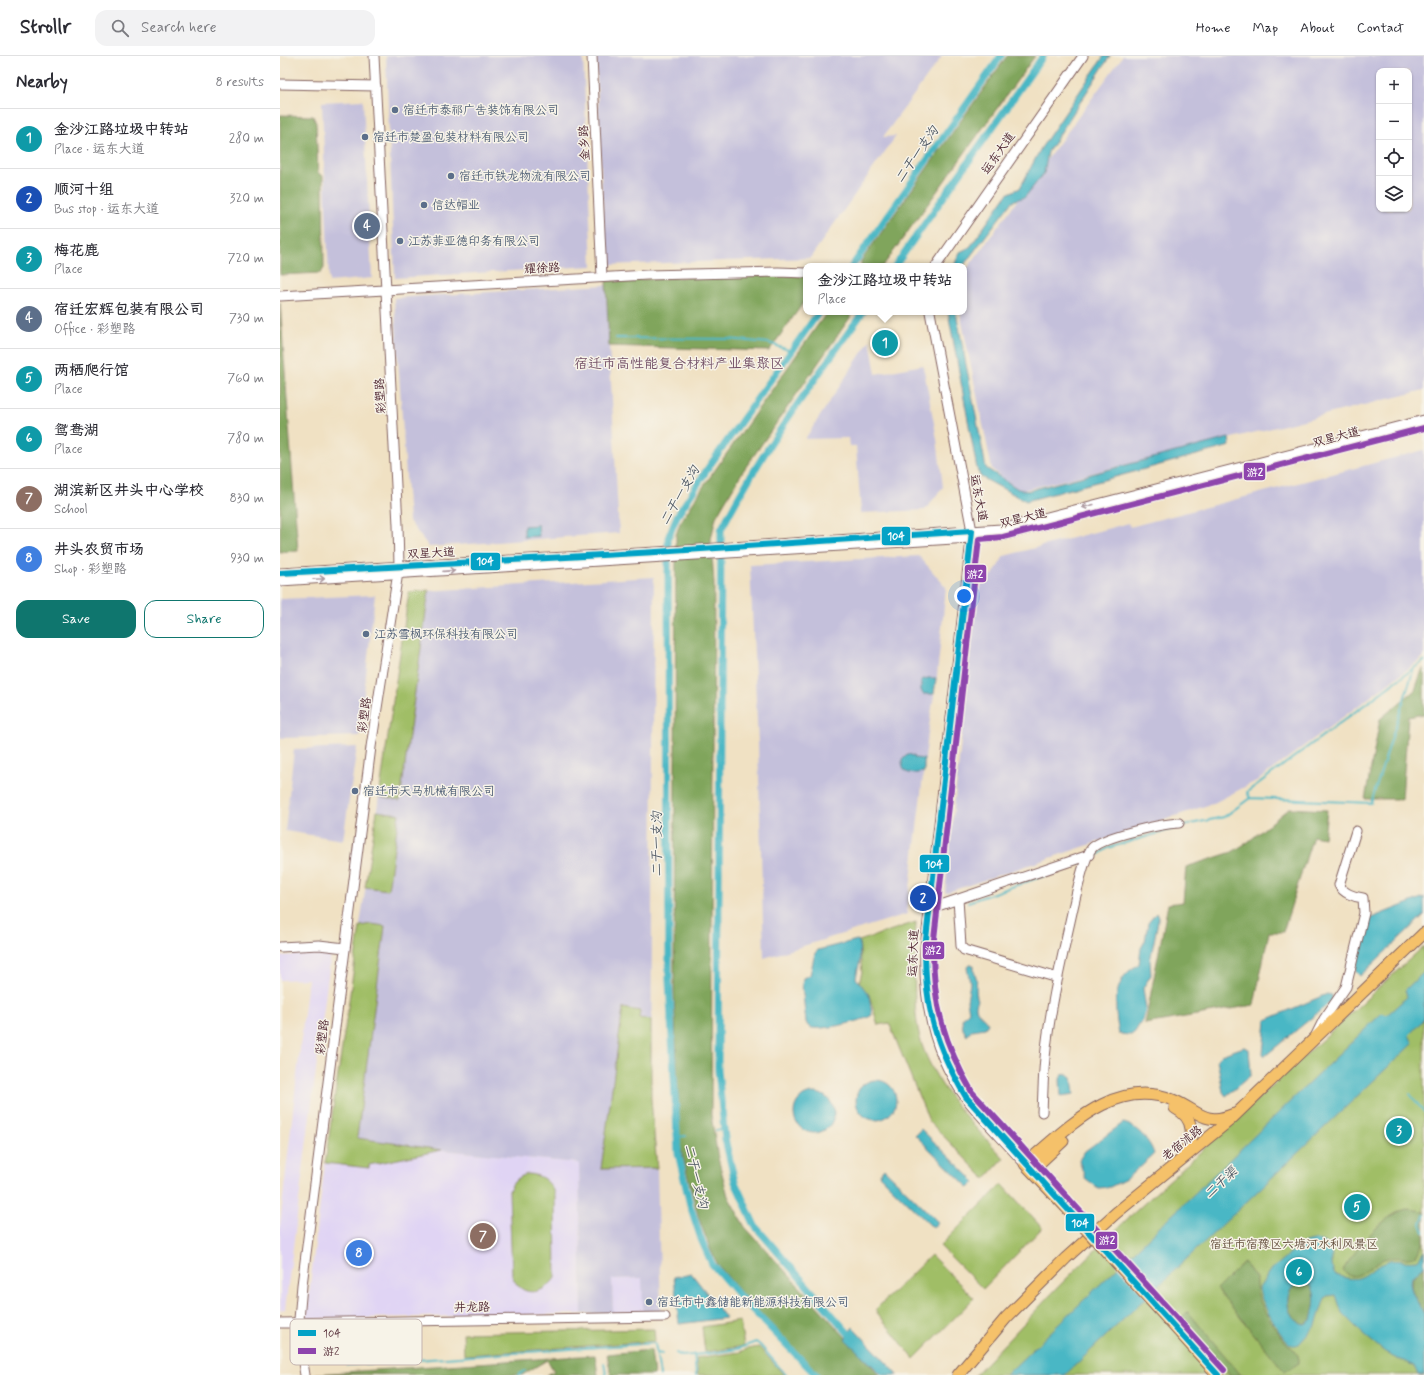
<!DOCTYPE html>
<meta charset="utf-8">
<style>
body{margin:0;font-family:Mynerve,"LXGW WenKai TC",sans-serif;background:#f2f2f3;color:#2b2b33}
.controls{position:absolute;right:12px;top:12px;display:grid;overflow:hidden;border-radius:8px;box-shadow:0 1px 3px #0004}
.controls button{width:36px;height:36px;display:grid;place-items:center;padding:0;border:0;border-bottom:1px solid #e1e1e2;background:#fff;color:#2b2b33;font:20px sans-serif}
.you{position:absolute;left:684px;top:540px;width:14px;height:14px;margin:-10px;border:3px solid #fff;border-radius:50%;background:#1a73e8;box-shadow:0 0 0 6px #1a73e833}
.badge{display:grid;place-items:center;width:26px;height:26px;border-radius:50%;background:#0f766e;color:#fff;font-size:13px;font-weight:700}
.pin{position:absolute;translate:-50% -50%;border:2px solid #fff;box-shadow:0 1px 4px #0006}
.popup{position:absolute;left:523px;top:207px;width:164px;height:52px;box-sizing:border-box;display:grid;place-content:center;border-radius:8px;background:#fff;filter:drop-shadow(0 1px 3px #0005);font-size:13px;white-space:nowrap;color:#7c7c81}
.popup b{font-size:15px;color:#2b2b33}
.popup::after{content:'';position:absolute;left:50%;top:100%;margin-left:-8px;border:8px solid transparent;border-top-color:#fff}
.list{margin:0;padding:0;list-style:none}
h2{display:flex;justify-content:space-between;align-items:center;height:52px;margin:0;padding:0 16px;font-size:17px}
h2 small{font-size:13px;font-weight:400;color:#7c7c81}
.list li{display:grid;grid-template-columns:26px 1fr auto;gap:12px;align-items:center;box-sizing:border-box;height:60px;padding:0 16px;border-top:1px solid #e1e1e2}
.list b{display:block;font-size:15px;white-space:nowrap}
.list p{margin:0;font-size:13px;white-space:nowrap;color:#7c7c81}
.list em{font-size:13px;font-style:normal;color:#7c7c81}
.actions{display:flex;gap:8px;padding:12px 16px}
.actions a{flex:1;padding:9px 0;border:1px solid #0f766e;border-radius:12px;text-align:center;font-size:14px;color:#0f766e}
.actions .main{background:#0f766e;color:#fff}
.icon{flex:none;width:22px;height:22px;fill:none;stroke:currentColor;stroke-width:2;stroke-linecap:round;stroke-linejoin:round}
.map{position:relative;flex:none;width:1144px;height:1319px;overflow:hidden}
header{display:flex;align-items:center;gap:24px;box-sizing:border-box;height:56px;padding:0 20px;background:#fff;border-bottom:1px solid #e1e1e2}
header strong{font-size:19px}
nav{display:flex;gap:22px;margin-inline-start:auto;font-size:14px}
.search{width:280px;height:36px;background:#f2f2f3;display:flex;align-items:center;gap:10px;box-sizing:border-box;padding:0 14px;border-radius:12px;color:#7c7c81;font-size:15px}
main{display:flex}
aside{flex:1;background:#fff}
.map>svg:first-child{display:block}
</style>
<header>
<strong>Strollr</strong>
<div class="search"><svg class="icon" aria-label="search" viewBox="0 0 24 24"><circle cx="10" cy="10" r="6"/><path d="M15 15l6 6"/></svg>Search here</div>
<nav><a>Home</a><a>Map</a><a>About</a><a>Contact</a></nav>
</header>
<main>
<aside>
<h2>Nearby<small>8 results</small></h2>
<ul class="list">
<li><span class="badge" style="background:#0f9aa8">1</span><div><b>金沙江路垃圾中转站</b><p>Place · 运东大道</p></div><em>280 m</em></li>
<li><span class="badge" style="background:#1a4fb4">2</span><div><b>顺河十组</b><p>Bus stop · 运东大道</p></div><em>320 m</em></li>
<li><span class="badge" style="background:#0f9aa8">3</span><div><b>梅花鹿</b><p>Place</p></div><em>720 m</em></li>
<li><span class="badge" style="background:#5c6f8a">4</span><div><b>宿迁宏辉包装有限公司</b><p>Office · 彩塑路</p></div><em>730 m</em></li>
<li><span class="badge" style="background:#0f9aa8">5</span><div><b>两栖爬行馆</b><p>Place</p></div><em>760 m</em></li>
<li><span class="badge" style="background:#0f9aa8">6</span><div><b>鸳鸯湖</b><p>Place</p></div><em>780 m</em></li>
<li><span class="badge" style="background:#8d6e63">7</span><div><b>湖滨新区井头中心学校</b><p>School</p></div><em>830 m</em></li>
<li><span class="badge" style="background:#3f7fe0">8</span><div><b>井头农贸市场</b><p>Shop · 彩塑路</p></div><em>930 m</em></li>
</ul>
<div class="actions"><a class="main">Save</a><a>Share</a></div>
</aside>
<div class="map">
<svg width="1144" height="1319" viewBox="0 0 1144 1319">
<rect width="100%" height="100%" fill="#f7f3e8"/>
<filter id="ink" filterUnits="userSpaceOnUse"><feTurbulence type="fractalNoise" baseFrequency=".025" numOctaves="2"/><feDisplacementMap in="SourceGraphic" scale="8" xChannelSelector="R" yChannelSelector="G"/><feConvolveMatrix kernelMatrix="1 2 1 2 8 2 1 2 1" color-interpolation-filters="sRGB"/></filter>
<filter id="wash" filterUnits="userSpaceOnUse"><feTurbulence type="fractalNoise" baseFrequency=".012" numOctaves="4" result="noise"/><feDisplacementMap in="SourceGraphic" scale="16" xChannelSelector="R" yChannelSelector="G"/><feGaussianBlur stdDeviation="0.9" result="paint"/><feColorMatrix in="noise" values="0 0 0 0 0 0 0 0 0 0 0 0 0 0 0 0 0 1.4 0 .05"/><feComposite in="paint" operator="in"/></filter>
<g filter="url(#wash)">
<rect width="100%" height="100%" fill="#f0e1c3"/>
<path fill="#e0d4f4" d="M51 897 5 1253 0 1255V1169L28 923 0 924V900Z
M162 1094 299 1107 302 1258 26 1263 45 1107 88 1112V1109Z
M363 1222V1256L333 1257 332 1223Z"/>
<path fill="#c4c0db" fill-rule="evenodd" d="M106 0H303L312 210 115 222Z
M316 0H662L603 81 616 80 530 202 325 209Z
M843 0H1144V334L736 436 712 413 680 256H684V217ZM1099 15H1129V153H1099Z
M83 44 92 222 49 226 42 46Z
M326 229 339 477 149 491 129 465 114 242Z
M590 284 596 318 643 309 657 383 663 431 645 454 581 457 576 390H569L568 382 525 383Z
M1144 394V601L978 724 934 747 665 837 698 525 713 519 724 500 849 467 850 471Z
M639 500 666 531 657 620 648 677 627 858 484 902 478 688 470 509Z
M374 521 371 1043 377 1112 381 1256H363L362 1222 332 1223 333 1257 302 1258 299 1107 162 1094 89 1109V1112L45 1107 129 536Z
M95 539 79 680 0 682V543Z
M77 691 63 784 5 775 14 693Z"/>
<path fill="#a0be66" stroke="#756e48" d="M149 534 120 745 99 741 129 536Z
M97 755 119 758 108 834 85 831Z
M636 866C635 900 631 957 642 989 658 1034 692 1068 724 1102L705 1123 649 1065 609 967 598 969 589 939 579 927 582 916 579 885Z
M91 868 105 870 77 1082 162 1094 89 1109V1112L45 1107 80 870Z
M1144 890V1319H695L778 1231 844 1166Z
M343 952 360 955 359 962 371 964V1043L377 1112 321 1113Z
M248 1118C263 1119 271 1126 275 1140L276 1221C264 1239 240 1243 232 1219L229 1135C232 1126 239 1120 248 1118Z
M722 1128 762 1172 703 1233 660 1190Z
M651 1199 694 1242 634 1303 595 1254Z
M460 1265 464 1290 425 1296 422 1271Z
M374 1273 375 1285 184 1299 183 1277Z
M479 1291 504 1319H418L416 1302 460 1296 467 1293Z"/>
<path fill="#80a55b" stroke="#656243" d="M727 0H755L603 210H581V205Z
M0 59 33 60 36 67 38 117 43 120 44 212 41 217 0 219Z
M454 219 526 220V243L489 295 329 290 326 225Z
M0 246 18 495 0 496Z
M547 256H574L463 415 436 461 431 483 434 528 431 1059 438 1102 448 1140 465 1171 600 1319H539L461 1237 438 1209 431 1195 419 1163 400 1090 394 936 396 479 400 467 425 428Z
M1144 612V658L1128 661 1122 743H1085L1100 663 1135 634 1142 614Z
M1009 752 1047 754 1044 782 1033 780 1003 876H989L974 949 865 968 888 848 903 846 906 811 952 796 968 786Z
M1127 1153 1144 1155V1186L1136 1200C1126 1205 1115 1199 1104 1203 1093 1207 1085 1219 1074 1220 1069 1221 1066 1217 1063 1214 1076 1193 1102 1159 1127 1153Z
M964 1206 976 1222C974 1242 991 1267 1003 1283 1010 1292 1020 1295 1019 1307L1005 1316 937 1233Z
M1144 1210V1258C1133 1238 1122 1227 1144 1210Z
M1019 1227 1031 1228C1038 1238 1034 1253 1031 1264L1025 1268C1007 1266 1000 1235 1019 1227Z
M907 1256 909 1257 961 1319H950L900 1263Z
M371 1294 374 1319H331L327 1298Z
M315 1299 318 1319H267L274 1315 267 1304 242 1319 36 1318Z"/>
<path fill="#4ab7c5" stroke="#4a6b78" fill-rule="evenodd" d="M824 0H830L768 96 764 117 745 141 735 144 730 148 683 210H674L680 196 690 191 727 138 740 132 761 92Z
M668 256H676L706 412 738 433 747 435 949 382 950 390 746 445 701 421 697 413Z
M258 469 259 480 244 481V470Z
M648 622H656L654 638H643L641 634V624Z
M628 698 634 700V702L644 703V716C631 718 622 720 622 704Z
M1144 841V859L1080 920 1075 915 1086 864Z
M876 857 879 860 870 905 871 919 863 932 866 953 864 961 855 976 851 979 839 978C835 958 832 931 849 915 852 912 856 911 859 908L861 892 865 885 868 867Z
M577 884 579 885 580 904 576 922 589 939 592 959C586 965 542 974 533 972 529 972 527 969 526 966L522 929 523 922 530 919 535 897 538 894Z
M689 909H694C694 915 694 916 696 921 698 926 694 934 698 944 691 956 704 959 708 968L705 972 692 974 687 980 683 973 682 963 689 955 687 945 690 927 687 911Z
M1144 916V963L1129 979 1133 987 785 1319H726L1102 957 1107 959 1127 941 1125 934Z
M1047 938 1052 939V945L985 1000 983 998 986 964Z
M964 991 969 993 971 1019 946 1040 943 1036 937 1003 941 999Z
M788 1018 792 1021 794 1038 781 1040 780 1023 782 1019Z
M576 1044a20 20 0 1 1 40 0a20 20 0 1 1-40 0Z
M514 1057a20 20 0 1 1 40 0a20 20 0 1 1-40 0Z
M843 1067C856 1069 871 1086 874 1098L846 1123 830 1131 818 1132 805 1122 799 1104 805 1095Z
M641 1073 695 1126 689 1132 635 1079Z
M604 1113 658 1166 653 1172 599 1119Z
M1034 1184C1061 1186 1047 1207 1055 1219 1086 1229 1082 1216 1107 1206 1115 1202 1126 1207 1135 1205L1139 1203 1144 1195V1210L1132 1221 1130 1227 1132 1236 1144 1258V1319H1138L1134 1310 1105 1296 1083 1278 1062 1257 1056 1239 1047 1240 1045 1242 1036 1269 1019 1288C1016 1289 1013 1290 1010 1288 1000 1281 979 1243 979 1232L992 1213 1025 1186ZM1019 1227 1030 1228C1038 1238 1034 1253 1031 1264L1025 1268C1007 1266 1000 1235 1019 1227Z
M411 1217 446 1262 399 1268 394 1221Z
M573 1271 618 1319H602L565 1283Z"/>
<path fill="#f0e1c3" d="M847 1199 879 1233 868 1243 836 1209Z"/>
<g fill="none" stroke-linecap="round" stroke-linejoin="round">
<path stroke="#4ab7c5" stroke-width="2" d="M336 282 448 283 489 287 511 295
M970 742 967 736 1134 612
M901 770 944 761 970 742 1091 747 1134 612 1144 605
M812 803 828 792 896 772
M779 814 802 806
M688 846 769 818
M1130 1038 1144 1056
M436 1074 444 1073
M396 1081 406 1080
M1144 1158 1141 1168 1144 1176
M377 1297 382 1298
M396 1297 402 1300 433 1297 457 1293 476 1286 480 1289 506 1319
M414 1298 416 1319
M324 1307 326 1319
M67 1309 375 1287 380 1319
M238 1319 245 1315"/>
<path stroke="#4ab7c5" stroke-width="7" d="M572 210 721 0
M615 210 763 0
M575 1285 475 1170 455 1126 445 1083 438 1014 441 474C480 397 533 326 583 256
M536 1319 462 1243 432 1208 421 1183 410 1149 398 1097 389 924 388 482 397 460 430 409 539 256"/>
</g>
</g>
<g filter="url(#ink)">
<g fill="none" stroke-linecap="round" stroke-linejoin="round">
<g stroke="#846360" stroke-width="11">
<path id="minor" d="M312 0 322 221
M0 28 96 30
M656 210 803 0
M0 240 367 219 498 216 526 217
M650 256 692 475 645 892C643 945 653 998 686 1042 704 1065 726 1086 745 1108
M0 517 376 496 721 473 1144 364
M0 525 722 480 1144 370
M678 843 681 890 684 894 778 922
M649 853 809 799
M0 891 39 889 65 892
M1036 979 1044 963 1066 931 1084 857 1083 842C1074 841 1063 837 1059 829L1076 775
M762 1056C763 1038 763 1020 765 1002 770 951 782 902 793 852 796 840 804 800 812 792 824 780 881 768 899 767
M0 1267 385 1261
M25 1319 18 1275 22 1229 91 691 119 510 118 469 94 0"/>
</g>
<g stroke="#846360" stroke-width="13">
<path id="major" d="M895 1052C915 1062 915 1082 903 1099
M752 1114 783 1085
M785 1150 745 1108C786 1074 834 1020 893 1044 918 1054 924 1071 954 1058
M902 1279 938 1319
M678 1319 726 1262 786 1202 836 1157 950 1064 1144 877"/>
</g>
<use href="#minor" stroke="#fff" stroke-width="9"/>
<use href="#major" stroke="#f5c16b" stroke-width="11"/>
<g stroke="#846360" stroke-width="13" stroke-linecap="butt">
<path id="major-bridge" d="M785 1150 902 1279"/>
</g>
<use href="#major-bridge" stroke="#f5c16b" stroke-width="11"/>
<g stroke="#f7f3e8" stroke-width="9">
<path id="bus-1" d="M0 517 376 496 692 475 645 892C645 952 655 989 686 1041L938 1319"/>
</g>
<g stroke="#f7f3e8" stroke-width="9">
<path id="bus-2" d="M944 1314 692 1036C664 988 653 949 653 892L699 483 723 481 1144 372"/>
</g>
<use href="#bus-1" stroke="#04a2c6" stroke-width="6"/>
<use href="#bus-2" stroke="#8e44ad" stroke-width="6"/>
</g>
<defs><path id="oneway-shaft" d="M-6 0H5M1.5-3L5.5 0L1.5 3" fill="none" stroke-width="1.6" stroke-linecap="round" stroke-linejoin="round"/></defs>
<g stroke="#ae9aa0">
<use href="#oneway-shaft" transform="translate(808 450) rotate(166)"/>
<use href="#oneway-shaft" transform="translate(169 515) rotate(-4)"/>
<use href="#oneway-shaft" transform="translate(39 523) rotate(-3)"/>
</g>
</g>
<g fill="#5c6f8a" stroke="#f7f3e8" stroke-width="1.5">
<circle cx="115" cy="54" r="4"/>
<circle cx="85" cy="81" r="4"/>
<circle cx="171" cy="120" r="4"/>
<circle cx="144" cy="149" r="4"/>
<circle cx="120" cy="185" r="4"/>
<circle cx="86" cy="578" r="4"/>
<circle cx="75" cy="735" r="4"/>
<circle cx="369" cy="1246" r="4"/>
</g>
<g text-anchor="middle" stroke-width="3" stroke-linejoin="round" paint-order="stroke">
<g font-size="12" fill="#4e5e75" stroke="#f7f3e8" text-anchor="start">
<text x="123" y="58">宿迁市泰祁广告装饰有限公司</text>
<text x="93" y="85">宿迁市楚盈包装材料有限公司</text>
<text x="179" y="124">宿迁市铁龙物流有限公司</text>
<text x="152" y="153">信达帽业</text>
<text x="128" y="189">江苏菲亚德印务有限公司</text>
<text x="94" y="582">江苏雪枫环保科技有限公司</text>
<text x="83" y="739">宿迁市天马机械有限公司</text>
<text x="377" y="1250">宿迁市中鑫储能新能源科技有限公司</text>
</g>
<g font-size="12" fill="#4a1f2b" stroke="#f7f3e8">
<text transform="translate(304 87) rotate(-93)" y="4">金乡路</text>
<text transform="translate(718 97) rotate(-55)" y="4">运东大道</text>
<text transform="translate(262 212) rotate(-3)" y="4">耀徐路</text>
<text transform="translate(100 340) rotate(-93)" y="4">彩塑路</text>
<text transform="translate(1056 381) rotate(-15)" y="4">双星大道</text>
<text transform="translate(699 442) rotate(79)" y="4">运东大道</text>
<text transform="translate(743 462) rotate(-14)" y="4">双星大道</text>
<text transform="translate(151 497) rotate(-3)" y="4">双星大道</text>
<text transform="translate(84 659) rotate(-82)" y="4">彩塑路</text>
<text transform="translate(633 897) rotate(-88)" y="4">运东大道</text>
<text transform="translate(42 981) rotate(-83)" y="4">彩塑路</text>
<text transform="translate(902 1087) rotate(-39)" y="4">老宿沭路</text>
<text transform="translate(192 1251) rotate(-1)" y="4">井龙路</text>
</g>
<g font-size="12" fill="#644f3d" stroke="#f7f3e8">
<text x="1014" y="1192">宿迁市宿豫区六塘河水利风景区</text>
</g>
<g font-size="13" font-style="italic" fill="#4a5461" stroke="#f7f3e8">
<text transform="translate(636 98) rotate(-55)" y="5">二干一支沟</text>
<text transform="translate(399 439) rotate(-60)" y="5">二干一支沟</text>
<text transform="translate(376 788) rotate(-90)" y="5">二干一支沟</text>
<text transform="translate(417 1120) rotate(77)" y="5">二干一支沟</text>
<text transform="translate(940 1126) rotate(-43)" y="5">二干渠</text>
</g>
<g font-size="14" fill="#745167" stroke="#f7f3e8">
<text x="399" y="312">宿迁市高性能复合材料产业集聚区</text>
</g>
</g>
<rect x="10" y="1263" width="132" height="46" rx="6" fill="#f7f3e8" stroke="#c3b3af" stroke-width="1"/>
<rect x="18" y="1274" width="18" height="6" fill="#04a2c6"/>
<rect x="18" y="1292" width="18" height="6" fill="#8e44ad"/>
<g font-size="11" fill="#4a1f2b">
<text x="43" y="1281">104</text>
<text x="43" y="1299">游2</text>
</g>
<g stroke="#f7f3e8" stroke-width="1.5">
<rect x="963" y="406" width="23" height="19" rx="4" fill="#8e44ad"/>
<rect x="601" y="470" width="30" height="20" rx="4" fill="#04a2c6"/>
<rect x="190" y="496" width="31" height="19" rx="4" fill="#04a2c6"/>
<rect x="684" y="508" width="23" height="19" rx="4" fill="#8e44ad"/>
<rect x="639" y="798" width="31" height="19" rx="4" fill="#04a2c6"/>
<rect x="642" y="885" width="23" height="19" rx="4" fill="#8e44ad"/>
<rect x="785" y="1157" width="30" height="19" rx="4" fill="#04a2c6"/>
<rect x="815" y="1175" width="23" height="19" rx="4" fill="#8e44ad"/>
</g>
<g font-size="11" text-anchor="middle" font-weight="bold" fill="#fff">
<text x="975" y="420">游2</text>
<text x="616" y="484">104</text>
<text x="205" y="509">104</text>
<text x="695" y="522">游2</text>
<text x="654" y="812">104</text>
<text x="653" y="898">游2</text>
<text x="800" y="1171">104</text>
<text x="827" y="1188">游2</text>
</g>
</svg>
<div class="controls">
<button>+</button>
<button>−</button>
<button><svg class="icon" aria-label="locate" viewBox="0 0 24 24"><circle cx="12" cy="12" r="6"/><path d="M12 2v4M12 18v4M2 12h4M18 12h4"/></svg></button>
<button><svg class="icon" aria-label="layers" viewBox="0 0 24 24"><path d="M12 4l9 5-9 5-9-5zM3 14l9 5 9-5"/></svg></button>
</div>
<div class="you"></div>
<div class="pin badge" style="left:605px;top:287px;background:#0f9aa8">1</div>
<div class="popup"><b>金沙江路垃圾中转站</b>Place</div>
<div class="pin badge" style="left:643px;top:842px;background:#1a4fb4">2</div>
<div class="pin badge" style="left:1119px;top:1075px;background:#0f9aa8">3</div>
<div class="pin badge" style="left:87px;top:170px;background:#5c6f8a">4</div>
<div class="pin badge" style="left:1077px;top:1151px;background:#0f9aa8">5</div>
<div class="pin badge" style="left:1019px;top:1216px;background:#0f9aa8">6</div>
<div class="pin badge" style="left:203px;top:1180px;background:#8d6e63">7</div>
<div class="pin badge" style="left:79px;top:1197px;background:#3f7fe0">8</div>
</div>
</main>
